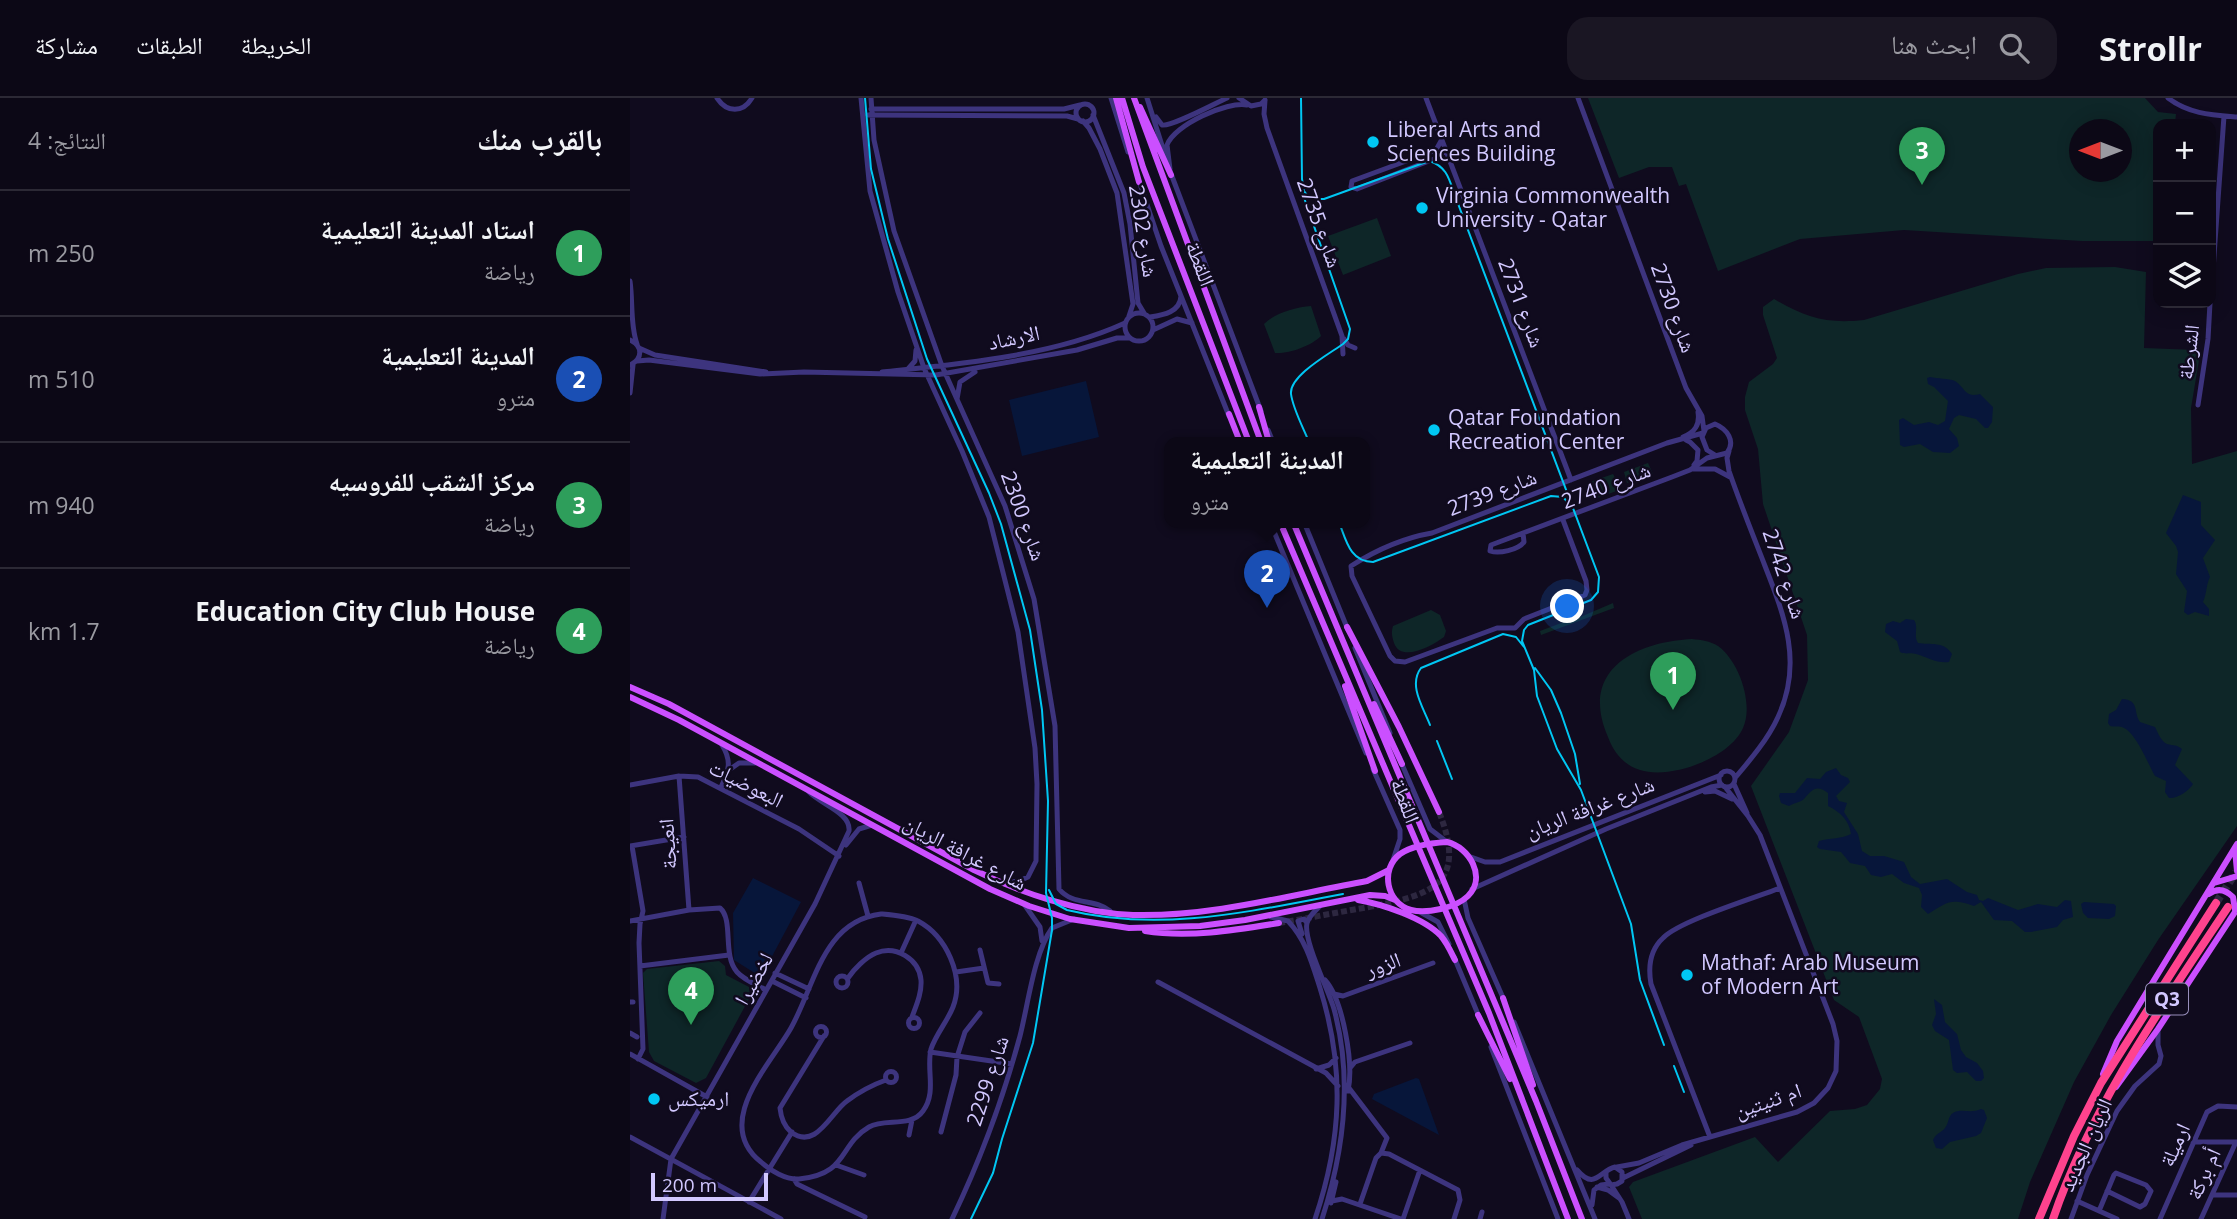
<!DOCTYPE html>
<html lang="ar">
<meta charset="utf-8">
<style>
body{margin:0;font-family:"Open Sans","Noto Naskh Arabic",sans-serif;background:#1a1623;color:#f1f3f6;direction:rtl}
.controls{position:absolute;right:21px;top:21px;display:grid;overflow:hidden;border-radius:14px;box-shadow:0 4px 18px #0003}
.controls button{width:63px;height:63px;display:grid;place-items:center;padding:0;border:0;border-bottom:2px solid #2c2935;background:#0c0816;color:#f1f3f6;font:35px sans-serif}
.compass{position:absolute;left:1439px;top:21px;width:63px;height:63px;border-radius:50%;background:#0c0816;box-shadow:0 4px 18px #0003;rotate:270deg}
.scale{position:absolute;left:21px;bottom:18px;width:117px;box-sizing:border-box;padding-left:7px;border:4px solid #d2c8ff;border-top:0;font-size:19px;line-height:24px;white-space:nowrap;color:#d2c8ff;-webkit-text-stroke:5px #100b1e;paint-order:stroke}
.you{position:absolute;left:938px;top:509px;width:24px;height:24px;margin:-18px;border:5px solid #fff;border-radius:50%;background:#1a73e8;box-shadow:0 0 0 10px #1a73e833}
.badge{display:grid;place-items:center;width:46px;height:46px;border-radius:50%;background:#d93025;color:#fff;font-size:23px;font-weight:700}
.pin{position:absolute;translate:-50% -58px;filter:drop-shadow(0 2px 4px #0008)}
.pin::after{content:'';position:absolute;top:37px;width:24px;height:21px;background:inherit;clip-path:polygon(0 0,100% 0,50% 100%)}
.popup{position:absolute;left:534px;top:339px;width:206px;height:91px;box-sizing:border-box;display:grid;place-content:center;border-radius:14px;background:#0c0816;filter:drop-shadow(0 2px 5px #0005);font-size:23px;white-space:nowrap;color:#9a9aa1}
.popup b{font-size:26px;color:#f1f3f6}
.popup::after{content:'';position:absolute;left:50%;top:100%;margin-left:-14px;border:14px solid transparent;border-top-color:#0c0816}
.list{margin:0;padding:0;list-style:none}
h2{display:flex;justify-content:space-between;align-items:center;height:91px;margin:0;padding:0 28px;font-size:30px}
h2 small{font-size:23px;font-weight:400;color:#9a9aa1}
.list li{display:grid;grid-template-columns:46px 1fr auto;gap:21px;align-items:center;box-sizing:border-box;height:126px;padding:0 28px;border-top:2px solid #2c2935}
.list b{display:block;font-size:26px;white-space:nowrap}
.list p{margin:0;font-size:23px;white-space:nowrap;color:#9a9aa1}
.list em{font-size:23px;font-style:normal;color:#9a9aa1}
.icon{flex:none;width:38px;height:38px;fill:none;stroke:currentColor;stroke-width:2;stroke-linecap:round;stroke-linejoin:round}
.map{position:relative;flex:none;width:1607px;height:1121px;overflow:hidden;direction:ltr}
header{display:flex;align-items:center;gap:42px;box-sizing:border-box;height:98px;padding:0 35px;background:#0c0816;border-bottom:2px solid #2c2935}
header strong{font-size:33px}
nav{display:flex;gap:38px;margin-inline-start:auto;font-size:24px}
.search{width:490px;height:63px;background:#1a1623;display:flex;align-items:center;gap:18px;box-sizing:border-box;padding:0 24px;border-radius:21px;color:#9a9aa1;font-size:26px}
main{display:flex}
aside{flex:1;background:#0c0816}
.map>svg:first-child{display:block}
</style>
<header>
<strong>Strollr</strong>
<div class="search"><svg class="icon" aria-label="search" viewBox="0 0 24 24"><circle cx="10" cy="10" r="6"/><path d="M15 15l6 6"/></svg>ابحث هنا</div>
<nav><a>الخريطة</a><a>الطبقات</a><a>مشاركة</a></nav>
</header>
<main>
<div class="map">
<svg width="1607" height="1121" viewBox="0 0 1607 1121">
<rect width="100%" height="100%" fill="#100b1e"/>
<path fill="#0e2628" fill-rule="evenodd" d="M958 0H1515L1528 14 1546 16 1545 26H1528V143H1452L1274 132 1170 141 1088 173 1056 86 1049 88 1042 69H1019L989 80ZM1450 32H1492V74H1450Z
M747 120 761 158 713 177 698 138Z
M1485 169 1516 174 1514 250 1566 252 1569 262 1561 310 1562 366 1607 353V728L1528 842 1481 917 1444 984 1400 1084 1388 1121H1012L999 1089 1003 1084 1125 1039 1148 1064 1200 1013 1225 1011 1237 1007 1250 991 1252 981 1229 919 1204 902 1121 688 1159 634 1178 582 1177 537 1133 406 1128 351 1115 312V299L1119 284 1143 266 1147 260 1133 217V209L1144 201C1176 220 1197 226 1234 222L1388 176 1416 170Z
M681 208 691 238C681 248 659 256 645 255L634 226C645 215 666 209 681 208Z
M1018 365 1023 376 997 385 994 374Z
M983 376 990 388 989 392 965 401 960 399 956 388 957 385Z
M983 505 984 510 911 537 910 533 947 519 948 520Z
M801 512 810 517 816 533 814 539C802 548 771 565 764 545 762 538 761 535 763 528Z
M1062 541C1071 542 1080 543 1088 548 1109 563 1124 606 1113 630 1100 660 1040 682 1010 672 994 667 984 655 978 639 949 573 1004 544 1062 541Z
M89 863 95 868 96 877 119 889 120 899 76 980 66 985 24 963 19 954 13 875 17 871Z"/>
<path fill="#07163a" d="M1300 279C1308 281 1318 280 1325 283 1336 290 1334 300 1350 296L1363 309 1362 324 1358 330H1355L1346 321 1329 317 1324 320 1319 331 1327 340 1329 348 1320 355 1303 354 1290 346 1274 349 1270 347 1269 322 1273 320 1284 327 1299 324 1308 327 1315 323 1318 303 1304 289 1298 286 1297 280Z
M456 283 469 339 392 358 379 302Z
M1553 397 1571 404V427L1585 442 1573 460 1580 479C1576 487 1577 495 1573 504L1579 511V518L1565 514 1558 517 1554 514 1557 493 1546 476 1548 454 1546 448 1536 435Z
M1276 521 1284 522C1289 529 1283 537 1288 545 1300 547 1314 543 1322 556L1319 564C1308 566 1297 559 1286 556 1280 554 1276 557 1270 554L1267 543 1255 534 1256 526 1263 523 1270 525Z
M1492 601C1510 602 1503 614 1510 624L1525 629C1528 635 1531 643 1537 646 1544 648 1546 646 1552 651L1545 667 1563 686C1559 693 1547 701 1539 700L1535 694 1536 683 1525 678C1518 666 1506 634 1492 629 1488 628 1484 629 1480 628L1478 625 1479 616 1486 612Z
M1206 670 1211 677 1218 680 1220 684 1206 698 1209 703 1217 705 1214 714 1228 736 1232 753 1240 758H1254L1274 764 1281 779 1290 786 1317 781 1337 794 1347 797 1349 802 1353 803 1358 800 1388 812 1408 806 1427 809 1435 802 1441 803 1443 819 1433 822 1427 829 1401 834H1395L1382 823 1364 822 1351 804 1344 808C1320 800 1318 804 1298 816L1291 809 1292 797 1289 790 1274 785 1262 776 1251 779 1241 777 1235 768 1220 765 1211 754 1190 751 1187 749 1189 743C1200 740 1212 741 1221 736 1219 722 1210 714 1198 708V695C1186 686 1182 692 1174 701 1171 704 1164 705 1159 708L1151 705 1149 698 1150 695H1165L1177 680 1190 681 1196 674Z
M123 780 171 804 131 879 104 862 103 815Z
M1454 804 1484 806 1486 808 1485 818 1479 821 1458 820 1453 815 1451 806Z
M1304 901 1312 907 1315 924 1327 936 1331 952 1336 959 1347 965 1353 973 1354 980 1351 983H1346L1337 974 1327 975 1323 972 1319 942 1305 933 1302 927 1306 916Z
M786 980 789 981 809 1037 742 1001 744 996Z
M1351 1011 1354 1012 1357 1020 1351 1035 1346 1038 1320 1044 1312 1051 1306 1050 1303 1042C1306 1035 1311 1035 1315 1030 1319 1025 1318 1018 1323 1015 1331 1010 1341 1016 1351 1011Z"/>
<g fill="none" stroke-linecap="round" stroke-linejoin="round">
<path stroke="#2d2740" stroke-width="6" stroke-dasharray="6 3" stroke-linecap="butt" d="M649 825C679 820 709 814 739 809 802 797 838 786 809 714"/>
<path stroke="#2d2740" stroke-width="8" stroke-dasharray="8 4" stroke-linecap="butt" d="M1586 805 1606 774"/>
<path stroke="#3d347e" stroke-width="5" d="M87 0C97 15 113 15 122 0
M231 0 240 93 268 194 294 270 332 353 359 419 388 534 405 650 407 686 406 763 398 779 389 783 375 785
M241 0 244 42 264 133 312 268 375 408 404 501 425 628 429 791C443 808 465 800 480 813
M481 0 498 54
M517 0 536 60
M609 0 621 8 631 6 635 2
M796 0 941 382
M948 0 1056 290 1072 318 1074 333
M1538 0C1559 16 1582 17 1607 19
M635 2 634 16 637 30 712 238 713 256
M446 15a9 9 0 1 1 18 0a9 9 0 1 1-18 0Z
M241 11H434L450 7
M238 17 437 18 448 21
M463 17 494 95 500 126 508 205 514 215
M526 19 532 27C541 29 584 6 597 0
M453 23 459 30 470 51 487 95 503 206 499 218
M811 43 806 52 722 83 721 89 727 91 804 61 812 56 815 50
M540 71 537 47C544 27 597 3 617 7
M540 73 631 313
M509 83 531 148 599 318
M0 183C3 203 0 227 7 246
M1581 200 1594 18
M495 229a14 14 0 1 1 28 0a14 14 0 1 1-28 0Z
M520 219C534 217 550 214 551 198
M523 232 547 221 562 225
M714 241 718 247 725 250
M0 242C13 248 13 261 0 267
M9 250 25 257 136 274
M7 263 19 262 130 276 174 274 306 277 447 252 487 240H499
M278 271 285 263 286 252
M252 274C330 266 423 258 495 225
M0 295 3 267
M327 301 330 284 345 274
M1568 307 1578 241 1580 205
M638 332 643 344
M1053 339C1065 334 1070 327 1068 314
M1056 342 1060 344 1068 352 1067 363 1064 367
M1099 353 1097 360 1099 373C1110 405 1123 437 1135 468 1155 519 1173 566 1148 619 1138 641 1121 661 1105 680
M1063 371H1085L1100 379
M933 422 956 483 957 492 955 497 894 521 885 530H867L775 564 765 563 760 558 722 478 721 468C746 452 773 440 802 435L1037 345 1073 335
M640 424 736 655
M674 424 718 532
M893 435 894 444C888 452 869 456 860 453L861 447 1042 379 1060 372 1077 360 1097 355C1106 343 1097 331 1085 326L1076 330 1072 339 1077 352 1085 357
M725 550 760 635
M771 664 800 731 817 744
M743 671 770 732V741L763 762
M99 672 109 665H125
M1089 681a8 8 0 1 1 16 0a8 8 0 1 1-16 0Z
M49 678 59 812
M1104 686 1117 715
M0 687 49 678 68 679 169 731 209 758
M91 689C99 673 102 663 92 647
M1075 694 1085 693 1102 701
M216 747 229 731 242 727
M0 748 54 739
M2 748 13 813 10 826 9 845 13 951 8 961
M841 759 855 764H870L1091 677
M229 785 238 818
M842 791 976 731 1081 689 1092 687
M834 801 838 820 874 902
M394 806 410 829 412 843
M690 808C685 813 679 818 677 825 673 842 698 891 704 911 723 981 714 1053 692 1121
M790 814 808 824 819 846
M251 816C263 817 277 818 288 823 316 838 335 878 323 909 317 924 306 936 301 951 296 972 307 994 293 1013 281 1030 255 1020 239 1029 208 1047 219 1076 169 1081 156 1082 141 1073 131 1064 82 1025 140 967 161 930 185 887 193 823 251 816Z
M641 819 658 823C676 842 682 865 690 890 715 970 712 1041 685 1121
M0 823 59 812 90 810C104 822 92 857 107 874 114 882 127 887 136 892
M672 836 668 823 674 821 677 825
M350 852 358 885 369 886
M271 855 286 822
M824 859 850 921
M10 868 99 857
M326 874 354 870
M145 875 179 891
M206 884a6 6 0 1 1 12 0a6 6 0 1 1-12 0Z
M218 880C224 871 236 859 246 855 266 847 289 861 291 882 292 895 286 908 282 919
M695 882C713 902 724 966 718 993
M142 883 176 900
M528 884 696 975 708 988
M704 896 713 898 803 865
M0 904H3
M278.5 925a5.5 5.5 0 1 1 11 0a5.5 5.5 0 1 1-11 0Z
M884 924 965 1121
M185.5 934a5.5 5.5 0 1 1 11 0a5.5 5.5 0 1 1-11 0Z
M0 935 7 939
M194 938 150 1010C151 1020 154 1028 161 1034 186 1053 201 1014 217 1003 229 994 242 987 256 982
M861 949 928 1121
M300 954 382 966
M0 956 77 999
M720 970 725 964 780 945
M686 971 699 967 706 960
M255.5 979a5.5 5.5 0 1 1 11 0a5.5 5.5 0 1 1-11 0Z
M719 990 757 1040 751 1055 746 1060 730 1106
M311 1034 326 977 327 959 335 934 350 915
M279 1037 282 1022
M0 1039 151 1121
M1080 1039 1021 886C1018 869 1020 852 1033 840 1049 823 1124 800 1150 790
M1563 1044H1607
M751 1055 759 1056 828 1092 830 1102 824 1121
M206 1067 234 1077
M987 1069 1009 1065 1052 1047 1167 1014 1184 1005 1198 990 1206 973 1207 943 1203 926 1130 737 1118 718 1095 689
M947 1072C965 1093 969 1073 985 1069L992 1074V1083L987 1086 981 1087 976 1080V1074
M993 1080 1061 1047
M164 1081 167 1086 235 1119
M981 1087 992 1104 999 1121
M967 1089 978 1092 989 1100
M1582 1097H1607
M702 1103 712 1101 771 1121
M1447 1103 1487 1121
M119 1104 162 1034
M701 1105 706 1084
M962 1107 964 1092 971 1087 979 1086
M1469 1113 1484 1077 1486 1075 1516 1087 1521 1093 1515 1106 1510 1109 1477 1093
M33 1121 41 1061 185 806 219 733C221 715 192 707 179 694
M322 1121C350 1063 373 1001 390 938 398 907 404 855 422 830L444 821
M773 1121 790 1072
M850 1121 852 1114
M1441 1121 1457 1077 1487 1013 1505 988 1529 966 1531 958 1528 947V931
M1530 1121 1577 1014 1588 1008 1607 1009
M1571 1121 1606 1044"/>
<path stroke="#cb4fff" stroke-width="6" d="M486 0 509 84
M492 0 513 69 619 344
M504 0 631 344
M510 9 541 77
M629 309 639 344
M599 316 610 344
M650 424 859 915 938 1121
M663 424 906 1003 952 1121
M717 529 769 629 809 714
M715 588 745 673
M0 589 39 606 344 772C391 795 450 815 503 817 582 819 660 797 737 783L759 772
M0 599 49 622 360 791 399 808 440 821 499 830 570 828 615 822 740 797 755 798 765 802
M744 606 772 666
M817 744C839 749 857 779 838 798 826 810 796 816 781 812 756 805 750 771 770 756 783 747 801 745 817 744Z
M1605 752 1607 773
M1584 785 1607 778
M1579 796C1588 789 1596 792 1603 799L1605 812
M728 802C752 806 794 820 811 838 817 845 821 854 825 862
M515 833C559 840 606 832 649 825
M873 900 903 987
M848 917 880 981
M1473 976 1487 943 1607 746
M1486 989 1528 931 1607 811"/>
<path stroke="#ff438e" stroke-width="8" d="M1409 1121 1444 1038 1471 985 1586 805
M1423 1121C1462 1007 1532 908 1598 809"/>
<path stroke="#00c7f3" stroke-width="2" d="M235 0 241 71 258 141 297 261 359 395 371 426 400 532 412 612 418 703 416 795 422 820V832L403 945 372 1041 363 1075 341 1121
M671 0 672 81 674 93 680 101H694L799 63C816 68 819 80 824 95L969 479 968 494 961 502 898 527 894 532 892 543 904 572 907 598 927 651 951 692 1001 826 1010 882 1034 947
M671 91 720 231 718 241 713 246C699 256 659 278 661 296 663 311 673 329 679 344
M709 424C716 442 720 464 743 464L921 398 933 399 941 408
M905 570 921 592 931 615 945 656 950 686
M800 627C793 609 778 587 791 570L873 536 886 539 894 549
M807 643 822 681
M419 792 426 806 437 812C531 835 621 813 713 796
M1044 968 1054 994"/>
</g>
<g fill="#00c7f3" stroke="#100b1e" stroke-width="2.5">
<circle cx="743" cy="44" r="7"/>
<circle cx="792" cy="110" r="7"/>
<circle cx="804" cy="332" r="7"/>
<circle cx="1057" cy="877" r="7"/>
<circle cx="24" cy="1001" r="7"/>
</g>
<g text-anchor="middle" stroke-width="5" stroke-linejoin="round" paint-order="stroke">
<rect fill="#100b1e" stroke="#988fbc" stroke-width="2" x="1516" y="885.5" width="42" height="31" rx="5"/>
<g font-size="19" font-weight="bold" fill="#d2c8ff">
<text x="1537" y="908">Q3</text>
</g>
<g font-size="21" fill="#d2c8ff" stroke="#100b1e" text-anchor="start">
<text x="757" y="39">Liberal Arts and<tspan x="757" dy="24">Sciences Building</tspan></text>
<text x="806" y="105">Virginia Commonwealth<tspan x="806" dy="24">University - Qatar</tspan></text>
<text x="818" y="327">Qatar Foundation<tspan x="818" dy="24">Recreation Center</tspan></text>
<text x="1071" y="872">Mathaf: Arab Museum<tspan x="1071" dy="24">of Modern Art</tspan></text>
<text x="38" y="1008">ارميكس</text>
</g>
<g font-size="21" fill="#d2c8ff" stroke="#100b1e">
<text transform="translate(689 125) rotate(70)" y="7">شارع 2735</text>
<text transform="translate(513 133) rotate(81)" y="7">شارع 2302</text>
<text transform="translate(570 166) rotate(69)" y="7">اللقطة</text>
<text transform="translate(891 205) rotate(69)" y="7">شارع 2731</text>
<text transform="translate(1043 210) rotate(70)" y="7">شارع 2730</text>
<text transform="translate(384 240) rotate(-12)" y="7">الارشاد</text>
<text transform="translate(1559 254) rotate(-83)" y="7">الشرطة</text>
<text transform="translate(976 388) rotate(-21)" y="7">شارع 2740</text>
<text transform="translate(862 395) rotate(-21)" y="7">شارع 2739</text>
<text transform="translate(393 418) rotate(70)" y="7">شارع 2300</text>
<text transform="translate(1154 476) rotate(71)" y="7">شارع 2742</text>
<text transform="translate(116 686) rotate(27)" y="7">البعوضيات</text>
<text transform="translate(775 703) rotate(69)" y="7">اللقطة</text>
<text transform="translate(960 710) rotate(-21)" y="7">شارع غرافة الريان</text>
<text transform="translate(38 746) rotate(-94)" y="7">انعيجة</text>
<text transform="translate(335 755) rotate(28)" y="7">شارع غرافة الريان</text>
<text transform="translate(753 867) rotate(-20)" y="7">الزور</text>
<text transform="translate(124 881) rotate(-61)" y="7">لخضيرا</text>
<text transform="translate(358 983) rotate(-72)" y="7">شارع 2299</text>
<text transform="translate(1138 1003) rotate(-19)" y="7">ام ثنيتين</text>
<text transform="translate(1456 1047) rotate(-66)" y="7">الريان الجديد</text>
<text transform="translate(1545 1047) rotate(-66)" y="7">ارميلة</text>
<text transform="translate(1574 1076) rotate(-66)" y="7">أم بركة</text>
</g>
</g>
</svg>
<div class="controls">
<button>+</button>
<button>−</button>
<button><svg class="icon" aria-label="layers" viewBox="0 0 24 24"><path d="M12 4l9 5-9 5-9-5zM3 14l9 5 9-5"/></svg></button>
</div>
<svg class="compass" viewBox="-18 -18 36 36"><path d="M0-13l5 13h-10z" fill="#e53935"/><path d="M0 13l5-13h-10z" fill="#9a9aa1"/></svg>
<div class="scale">200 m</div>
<div class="you"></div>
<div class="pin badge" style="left:1043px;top:612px;background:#2e9e5b">1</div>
<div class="pin badge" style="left:637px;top:510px;background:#1a4fb4">2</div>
<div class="popup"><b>المدينة التعليمية</b>مترو</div>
<div class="pin badge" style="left:1292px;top:87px;background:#2e9e5b">3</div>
<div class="pin badge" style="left:61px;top:927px;background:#2e9e5b">4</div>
</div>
<aside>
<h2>بالقرب منك<small>النتائج: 4</small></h2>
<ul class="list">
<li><span class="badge" style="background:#2e9e5b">1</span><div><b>استاد المدينة التعليمية</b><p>رياضة</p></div><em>250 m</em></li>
<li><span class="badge" style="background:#1a4fb4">2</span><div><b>المدينة التعليمية</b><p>مترو</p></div><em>510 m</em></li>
<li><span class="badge" style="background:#2e9e5b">3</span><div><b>مركز الشقب للفروسيه</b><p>رياضة</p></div><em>940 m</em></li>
<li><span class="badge" style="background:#2e9e5b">4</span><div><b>Education City Club House</b><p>رياضة</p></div><em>1.7 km</em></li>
</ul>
</aside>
</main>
